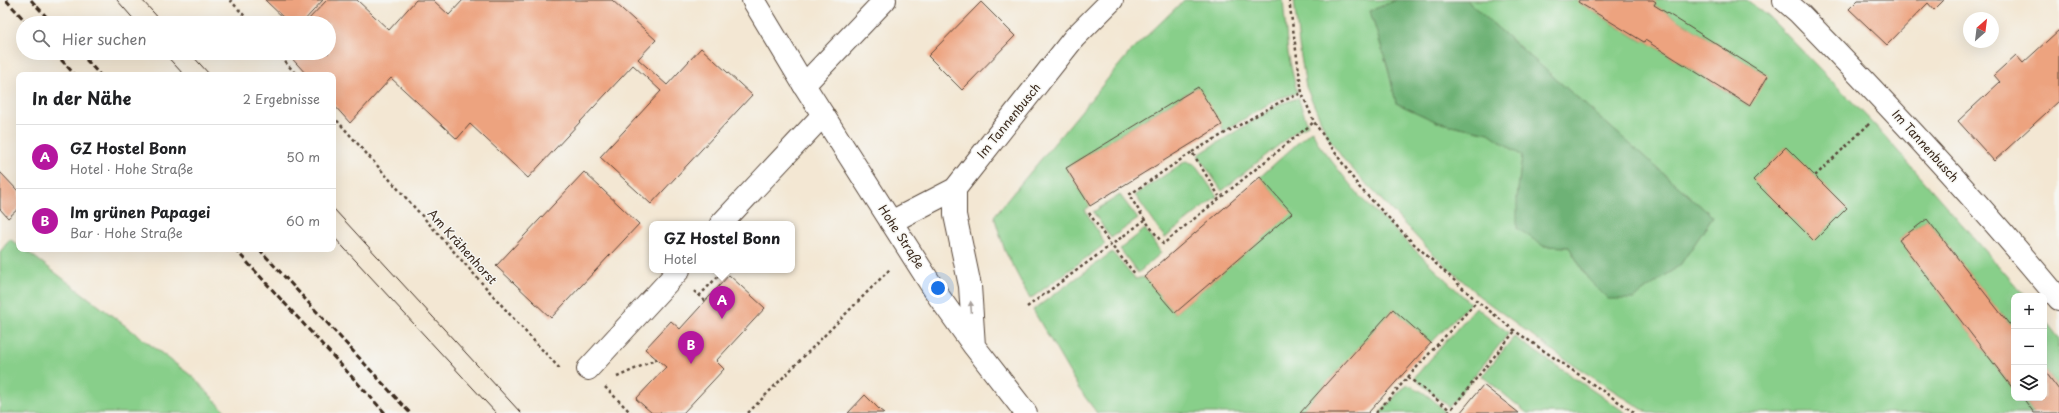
<!DOCTYPE html>
<html lang="de">
<meta charset="utf-8">
<style>
body{margin:0;font-family:"Playpen Sans",sans-serif;background:#f6f6f6;color:#202124}
.controls{position:absolute;right:12px;bottom:12px;display:grid;overflow:hidden;border-radius:8px;box-shadow:0 4px 16px #0002}
.controls button{width:36px;height:36px;display:grid;place-items:center;padding:0;border:0;border-bottom:1px solid #e0e0e0;background:#fff;color:#202124;font:20px sans-serif}
.compass{position:absolute;left:1963px;top:12px;width:36px;height:36px;border-radius:50%;background:#fff;box-shadow:0 4px 16px #0002;rotate:28deg}
.you{position:absolute;left:938px;top:288px;width:14px;height:14px;margin:-10px;border:3px solid #fff;border-radius:50%;background:#1a73e8;box-shadow:0 0 0 6px #1a73e833}
.badge{display:grid;place-items:center;width:26px;height:26px;border-radius:50%;background:#b5179e;color:#fff;font-size:13px;font-weight:700}
.pin{position:absolute;translate:-50% -33px;filter:drop-shadow(0 1px 2px #0008)}
.pin::after{content:'';position:absolute;top:21px;width:14px;height:12px;background:inherit;clip-path:polygon(0 0,100% 0,50% 100%)}
.popup{position:absolute;left:649px;top:221px;width:146px;height:52px;box-sizing:border-box;display:grid;place-content:center;border-radius:8px;background:#fff;filter:drop-shadow(0 1px 3px #0005);font-size:13px;white-space:nowrap;color:#757577}
.popup b{font-size:15px;color:#202124}
.popup::after{content:'';position:absolute;left:50%;top:100%;margin-left:-8px;border:8px solid transparent;border-top-color:#fff}
.list{margin:0;padding:0;list-style:none}
h2{display:flex;justify-content:space-between;align-items:center;height:52px;margin:0;padding:0 16px;font-size:17px}
h2 small{font-size:13px;font-weight:400;color:#757577}
.list li{display:grid;grid-template-columns:26px 1fr auto;gap:12px;align-items:center;box-sizing:border-box;height:64px;padding:0 16px;border-top:1px solid #e0e0e0}
.list b{display:block;font-size:15px;white-space:nowrap}
.list p{margin:0;font-size:13px;white-space:nowrap;color:#757577}
.list em{font-size:13px;font-style:normal;color:#757577}
.icon{flex:none;width:22px;height:22px;fill:none;stroke:currentColor;stroke-width:2;stroke-linecap:round;stroke-linejoin:round}
.map{position:relative;flex:none;width:2059px;height:413px;overflow:hidden}
.search{position:absolute;background:#fff;box-shadow:0 4px 16px #0002;left:16px;top:16px;width:320px;height:44px;display:flex;align-items:center;gap:10px;box-sizing:border-box;padding:0 14px;border-radius:22px;color:#757577;font-size:15px}
.panel{position:absolute;background:#fff;box-shadow:0 4px 16px #0002;left:16px;top:72px;width:320px;height:180px;border-radius:8px}
.map>svg:first-child{display:block}
</style>
<div class="map">
<svg width="2059" height="413" viewBox="0 0 2059 413">
<rect width="100%" height="100%" fill="#f6f6f2"/>
<filter id="ink" filterUnits="userSpaceOnUse"><feTurbulence type="fractalNoise" baseFrequency=".025" numOctaves="2"/><feDisplacementMap in="SourceGraphic" scale="8" xChannelSelector="R" yChannelSelector="G"/><feConvolveMatrix kernelMatrix="1 2 1 2 8 2 1 2 1" color-interpolation-filters="sRGB"/></filter>
<filter id="wash" filterUnits="userSpaceOnUse"><feTurbulence type="fractalNoise" baseFrequency=".012" numOctaves="4" result="noise"/><feDisplacementMap in="SourceGraphic" scale="16" xChannelSelector="R" yChannelSelector="G"/><feGaussianBlur stdDeviation="0.9" result="paint"/><feColorMatrix in="noise" values="0 0 0 0 0 0 0 0 0 0 0 0 0 0 0 0 0 1.4 0 .05"/><feComposite in="paint" operator="in"/></filter>
<g filter="url(#wash)">
<rect width="100%" height="100%" fill="#f3e7d3"/>
<path fill="#88cf8a" stroke="#627c54" fill-rule="evenodd" d="M1184 0H1283L1288 53 1297 93 1277 99 1224 131 1197 87 1066 168 1090 206 1085 210 1105 244 1030 299 1005 251 994 216 1130 52Z
M1294 0H1396L1370 11 1388 68 1396 103 1437 122 1489 133 1522 156 1517 198 1543 246 1569 247 1588 279 1633 299 1680 265 1713 217 1466 0H1579L1578 2 1643 42 1645 40 1749 106 1768 76 1654 5 1653 0H1747L1769 17 1875 125 2025 296H2014V326L2012 323 2009 324 1927 219 1899 240 2014 390V398H2023L2034 413H1648L1563 358 1479 296 1426 247 1344 160 1328 137 1306 87 1299 45ZM1786 147 1847 208 1814 241 1753 180Z
M1298 98 1308 125 1296 131 1222 191 1198 155 1280 104Z
M1312 130 1319 145 1360 197 1470 303 1431 343 1393 309 1300 413H1097L1079 389 1033 310 1112 252 1135 279 1144 277 1175 313 1291 213 1260 177Z
M1186 161 1194 164 1217 196 1165 238 1135 195Z
M1120 195 1138 219 1111 238 1093 212Z
M1145 229 1161 253 1138 273 1120 249Z
M10 239 19 246V249H24L193 377 227 413H0V252Z
M1476 307 1509 333 1449 407 1414 378Z
M2044 319 2059 338V390L2044 370Z
M1514 337 1626 413H1527L1482 376Z
M1408 385C1421 389 1438 402 1445 413H1380L1401 390Z"/>
<path fill="#6eb276" stroke="#546e4a" d="M1396 0H1466L1713 217 1680 265 1633 299H1608L1588 279 1569 247 1543 246 1517 228V198L1522 156 1489 133 1437 122 1396 103 1388 68 1370 11Z"/>
<g id="blocks">
<path fill="#eda37f" d="M265 0H323L302 23H289Z
M327 0H357L389 30 416 0H433L449 15 463 0H612L656 40 638 59 667 85 701 48 752 95 651 204 600 157 661 91 633 65 528 178 470 124 457 139 391 78 350 123 333 104V75H307L287 53H329V23H305Z
M1579 0H1653L1656 2 1654 5 1768 76 1750 106 1645 40 1644 42 1578 2Z
M1858 0H1944L1934 10 1928 3 1887 45 1849 9Z
M981 2 1015 36 962 90 928 56Z
M2059 30V101L1994 161 1958 121 2000 82 1994 75 2016 55 2023 63Z
M1198 87 1222 125 1090 206 1066 168Z
M1786 147 1847 208 1814 241 1753 180Z
M0 172 19 192V208L8 218 0 209Z
M584 172 639 224 551 318 496 266Z
M1260 177 1292 213 1175 313 1144 277Z
M1927 219 2009 324 2012 323 2014 326V390L1899 240Z
M729 275 765 308 716 361 724 369 683 413H652L636 399 666 367 645 349 671 321 680 329Z
M1393 309 1431 343 1368 413H1300Z
M2044 370 2059 390V413H2034L2023 398H2044Z
M1483 385 1519 413H1460Z
M865 395 880 410 884 413H848Z"/>
</g>
</g>
<g filter="url(#ink)">
<use href="#blocks" fill-opacity="0" stroke="#574639" stroke-width="1"/>
<g fill="none" stroke-linecap="round" stroke-linejoin="round">
<g stroke="#574639" stroke-width="24">
<path id="minor" d="M1784 0 1799 13C1889 105 1977 200 2059 299
M804 85 885 0
M891 222 955 189 1074 38 1112 0
M721 224 823 115
M588 369 679 270"/>
</g>
<g stroke="#574639" stroke-width="24">
<path id="tertiary" d="M753 0 804 85 939 297 974 346 1026 413
M955 189V215L970 286 974 346"/>
</g>
<path stroke="#574639" stroke-width="2.5" stroke-dasharray="3 3" stroke-linecap="butt" d="M230 0 251 23
M1289 0 1302 93 1314 122 1359 187 1412 242 1477 301 1515 331 1635 413
M277 53 297 75
M333 116 522 328 561 370
M1192 152 1280 102 1302 93
M1815 176 1870 123
M1089 213 1111 245 1136 275
M1145 220 1129 195 1192 152 1219 196
M694 291 705 301
M699 296 724 270
M1027 307 1145 220 1163 244 1314 122
M617 377 657 359
M1408 377 1477 301
M605 387 631 413
M748 413 891 268
M1376 413 1408 377 1450 410
M1448 413 1515 331"/>
<use href="#minor" stroke="#fff" stroke-width="22"/>
<use href="#tertiary" stroke="#fff" stroke-width="22"/>
<path stroke="#3b2a1e" stroke-width="1" d="M117 0 137 23
M142 0 163 23
M164 53 184 75
M190 53 210 75
M333 208 521 413
M333 236 496 413"/>
<path stroke="#3b2a1e" stroke-width="3" stroke-dasharray="6 3" stroke-linecap="butt" d="M6 0 27 23
M31 0 52 23
M55 53 75 75
M80 53 100 75
M235 249 385 413
M259 249 410 413"/>
</g>
<defs><path id="oneway-solid" d="M-6-.8H1V-3.2L6.5 0L1 3.2V.8H-6Z"/></defs>
<use fill="#a79f9a" href="#oneway-solid" transform="translate(971 307) rotate(-94)"/>
</g>
<g text-anchor="middle" stroke-width="3" stroke-linejoin="round" paint-order="stroke">
<g font-size="12" fill="#3b2a1e" stroke="#f6f6f2">
<text transform="translate(1009 121) rotate(-51)" y="4">Im Tannenbusch</text>
<text transform="translate(1925 146) rotate(48)" y="4">Im Tannenbusch</text>
<text transform="translate(901 237) rotate(57)" y="4">Hohe Straße</text>
<text transform="translate(462 247) rotate(48)" y="4">Am Krähenhorst</text>
</g>
</g>
</svg>
<div class="controls">
<button>+</button>
<button>−</button>
<button><svg class="icon" aria-label="layers" viewBox="0 0 24 24"><path d="M12 4l9 5-9 5-9-5zM3 14l9 5 9-5"/></svg></button>
</div>
<svg class="compass" viewBox="-18 -18 36 36"><path d="M0-13l5 13h-10z" fill="#e53935"/><path d="M0 13l5-13h-10z" fill="#757577"/></svg>
<div class="you"></div>
<div class="pin badge" style="left:722px;top:319px">A</div>
<div class="popup"><b>GZ Hostel Bonn</b>Hotel</div>
<div class="pin badge" style="left:691px;top:364px">B</div>
<div class="search"><svg class="icon" aria-label="search" viewBox="0 0 24 24"><circle cx="10" cy="10" r="6"/><path d="M15 15l6 6"/></svg>Hier suchen</div>
<section class="panel">
<h2>In der Nähe<small>2 Ergebnisse</small></h2>
<ul class="list">
<li><span class="badge">A</span><div><b>GZ Hostel Bonn</b><p>Hotel · Hohe Straße</p></div><em>50 m</em></li>
<li><span class="badge">B</span><div><b>Im grünen Papagei</b><p>Bar · Hohe Straße</p></div><em>60 m</em></li>
</ul>
</section>
</div>
